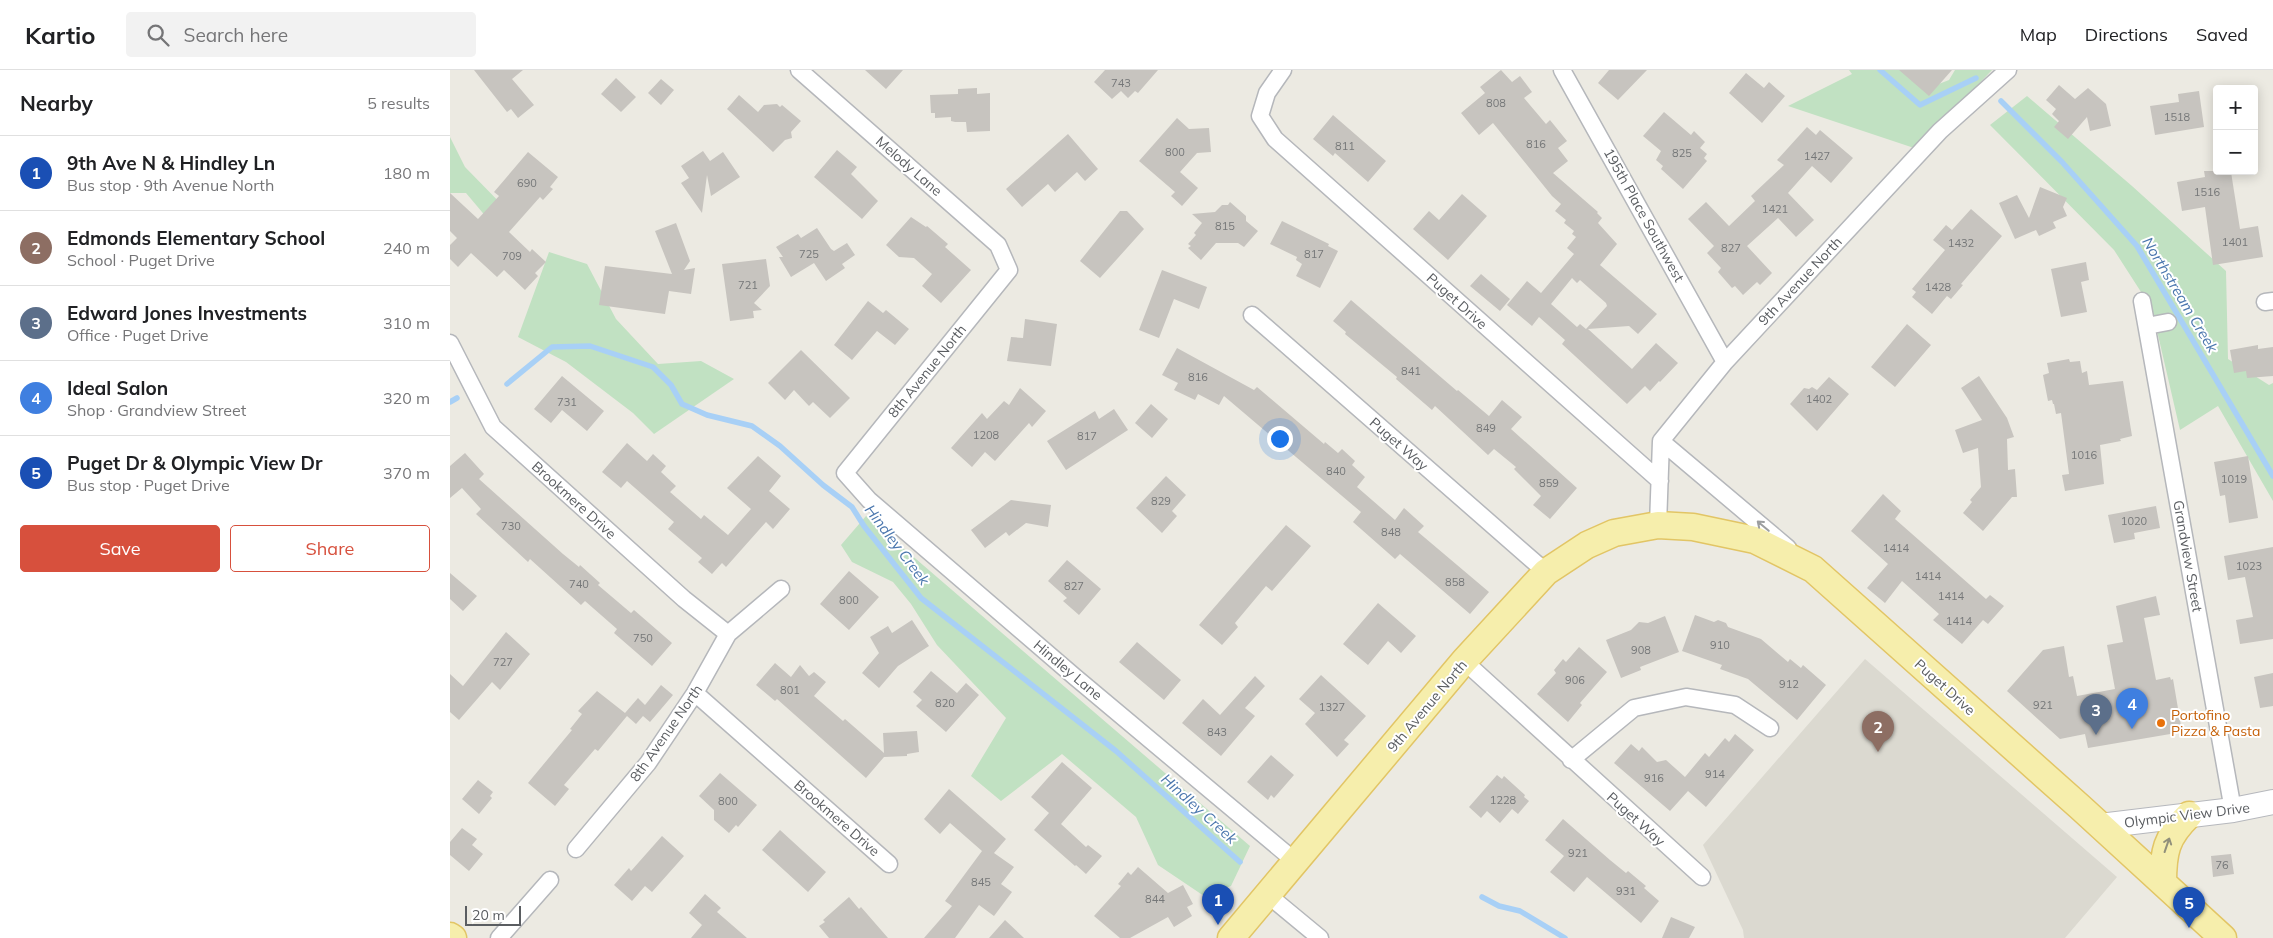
<!DOCTYPE html>
<meta charset="utf-8">
<style>
body{margin:0;font-family:Mulish,sans-serif;background:#f2f2f2;color:#202124}
.controls{position:absolute;right:15px;top:15px;display:grid;overflow:hidden;border-radius:5px;box-shadow:0 2px 12px #0003}
.controls button{width:45px;height:45px;display:grid;place-items:center;padding:0;border:0;border-bottom:1px solid #e0e0e0;background:#fff;color:#202124;font:25px sans-serif}
.scale{position:absolute;left:15px;bottom:12px;width:56px;box-sizing:border-box;padding-left:5px;border:2px solid #5a5d61;border-top:0;font-size:14px;line-height:18px;white-space:nowrap;color:#5a5d61;-webkit-text-stroke:4px #fff;paint-order:stroke}
.you{position:absolute;left:829px;top:368px;width:18px;height:18px;margin:-12px;border:4px solid #fff;border-radius:50%;background:#1a73e8;box-shadow:0 0 0 8px #1a73e833}
.badge{display:grid;place-items:center;width:32px;height:32px;border-radius:50%;background:#d7503d;color:#fff;font-size:16px;font-weight:700}
.pin{position:absolute;translate:-50% -41px;filter:drop-shadow(0 1px 2px #0008)}
.pin::after{content:'';position:absolute;top:26px;width:18px;height:15px;background:inherit;clip-path:polygon(0 0,100% 0,50% 100%)}
.list{margin:0;padding:0;list-style:none}
h2{display:flex;justify-content:space-between;align-items:center;height:65px;margin:0;padding:0 20px;font-size:21px}
h2 small{font-size:16px;font-weight:400;color:#757577}
.list li{display:grid;grid-template-columns:32px 1fr auto;gap:15px;align-items:center;box-sizing:border-box;height:75px;padding:0 20px;border-top:1px solid #e0e0e0}
.list b{display:block;font-size:19px;white-space:nowrap}
.list p{margin:0;font-size:16px;white-space:nowrap;color:#757577}
.list em{font-size:16px;font-style:normal;color:#757577}
.actions{display:flex;gap:10px;padding:15px 20px}
.actions a{flex:1;padding:11px 0;border:1px solid #d7503d;border-radius:5px;text-align:center;font-size:18px;color:#d7503d}
.actions .main{background:#d7503d;color:#fff}
.icon{flex:none;width:28px;height:28px;fill:none;stroke:currentColor;stroke-width:2;stroke-linecap:round;stroke-linejoin:round}
.map{position:relative;flex:none;width:1823px;height:868px;overflow:hidden}
header{display:flex;align-items:center;gap:30px;box-sizing:border-box;height:70px;padding:0 25px;background:#fff;border-bottom:1px solid #e0e0e0}
header strong{font-size:24px}
nav{display:flex;gap:28px;margin-inline-start:auto;font-size:18px}
.search{width:350px;height:45px;background:#f2f2f2;display:flex;align-items:center;gap:12px;box-sizing:border-box;padding:0 18px;border-radius:5px;color:#757577;font-size:19px}
main{display:flex}
aside{flex:1;background:#fff}
.map>svg:first-child{display:block}
</style>
<header>
<strong>Kartio</strong>
<div class="search"><svg class="icon" aria-label="search" viewBox="0 0 24 24"><circle cx="10" cy="10" r="6"/><path d="M15 15l6 6"/></svg>Search here</div>
<nav><a>Map</a><a>Directions</a><a>Saved</a></nav>
</header>
<main>
<aside>
<h2>Nearby<small>5 results</small></h2>
<ul class="list">
<li><span class="badge" style="background:#1a4fb4">1</span><div><b>9th Ave N &amp; Hindley Ln</b><p>Bus stop · 9th Avenue North</p></div><em>180 m</em></li>
<li><span class="badge" style="background:#8d6e63">2</span><div><b>Edmonds Elementary School</b><p>School · Puget Drive</p></div><em>240 m</em></li>
<li><span class="badge" style="background:#5c6f8a">3</span><div><b>Edward Jones Investments</b><p>Office · Puget Drive</p></div><em>310 m</em></li>
<li><span class="badge" style="background:#3f7fe0">4</span><div><b>Ideal Salon</b><p>Shop · Grandview Street</p></div><em>320 m</em></li>
<li><span class="badge" style="background:#1a4fb4">5</span><div><b>Puget Dr &amp; Olympic View Dr</b><p>Bus stop · Puget Drive</p></div><em>370 m</em></li>
</ul>
<div class="actions"><a class="main">Save</a><a>Share</a></div>
</aside>
<div class="map">
<svg width="1823" height="868" viewBox="0 0 1823 868">
<rect width="100%" height="100%" fill="#eceae2"/>
<path fill="#dbd9d0" d="M1415 589 1667 807 1615 868H1294L1293 860 1253 775Z"/>
<path fill="#c1e1c2" d="M1399 0H1463L1476 19 1499 10 1505 0H1542L1467 79 1338 36 1402 4Z
M1577 26 1682 116 1776 201 1778 289 1819 315 1823 313V431L1768 336 1730 360 1702 239 1664 180 1540 55Z
M0 67 15 97 63 146 48 161 16 123H0Z
M99 182 137 194 166 249 208 294 251 291 284 309 204 364 183 343 116 292 68 267Z
M416 446 800 776 781 816 754 826 708 795 686 747 612 684 551 731 521 706 556 648 487 575 461 534 443 512 402 492 391 475Z"/>
<g fill="none" stroke-linecap="round" stroke-linejoin="round">
<path stroke="#a8d0f6" stroke-width="5.5" d="M1430 0 1470 35 1526 8
M1551 31 1612 92 1687 176 1823 406
M57 314 102 277 140 276 203 297 221 315 232 334 257 345 302 356 330 376 373 415 402 437 414 456 471 528 666 681 790 792
M0 332 7 328
M1032 827 1049 836 1070 841 1115 868"/>
</g>
<path fill="#c7c4bf" fill-rule="evenodd" d="M24 0H73L62 9 84 35 68 48 61 39 57 42Z
M415 0H453L436 19Z
M655 0H708L688 23 685 21 678 28 671 21 662 29 644 12Z
M1051 0 1062 12 1070 6 1082 22 1074 28 1096 54 1100 50 1117 71 1108 78 1118 91 1103 103 1148 142 1147 143 1152 148 1148 153 1167 174 1150 195 1207 244 1188 264 1179 256 1138 259 1182 299 1206 273 1228 293 1210 312 1209 311 1200 321 1195 316 1177 334 1112 274 1115 270 1089 247 1082 256 1057 235 1077 211 1091 223 1124 184 1117 178 1126 167 1122 164 1124 161 1114 153 1116 150 1105 141 1111 134 1102 126 1043 53 1029 65 1011 43 1035 23 1030 17ZM1122 208 1127 213 1130 210 1156 233 1157 236 1136 259 1130 254 1127 257 1101 234Z
M1159 0H1197L1168 30 1148 13Z
M1449 0H1502L1479 26Z
M1296 3 1314 18 1319 12 1335 26 1312 53 1279 23Z
M166 8 186 27 171 42 151 24Z
M211 9 224 20 211 35 198 23Z
M1609 15 1625 29 1638 18 1656 34 1661 56 1640 61 1637 47 1618 69 1604 57 1609 51 1602 44 1606 39 1596 30Z
M527 18V24L540 23V61L517 62 516 52H505L501 51V47L485 48V43H481L480 25 508 24V19Z
M1749 21 1754 57 1705 65 1700 36 1729 32 1728 24Z
M289 25 308 42 314 35 327 34 330 37 332 35 351 51 341 62 342 68 335 70 323 82 277 39Z
M1214 42 1241 65 1244 61 1255 72 1250 78 1257 84 1254 88 1257 91 1233 119 1211 99 1213 96 1206 90 1211 81 1193 66Z
M883 45 936 91 918 112 885 83 883 86 863 69Z
M727 48 739 59 759 58 761 82 747 83 730 102 748 118 732 136 721 126 725 122 689 91Z
M1357 57 1366 65 1370 60 1403 88 1381 113 1362 96 1338 123 1364 150 1346 167 1328 148 1297 176 1322 203 1310 215 1307 212 1293 225 1285 216 1282 218 1268 202 1271 198 1257 183 1264 176 1238 149 1256 132 1279 156 1305 131 1301 126 1334 95 1327 90Z
M618 64 648 99 635 111 627 102 605 122 598 114 572 137 556 119Z
M387 80 407 97 401 104 428 131 412 149 364 107Z
M253 81 260 91 273 82 290 107 261 126 257 105 252 143 231 113 239 108 231 96Z
M78 82 108 107 100 117 103 119 93 130 90 127 59 162 80 182 82 179 96 192 85 203 88 206 75 220 54 200 47 207 21 183 8 197 0 189V175L7 168 0 161V123L28 149 49 126 44 122Z
M1754 101H1773V104L1781 102 1790 159 1808 156 1813 187 1763 195 1755 137 1732 141 1727 112 1755 107Z
M1590 117 1617 128 1613 137 1617 146 1603 152 1606 158 1589 166 1586 160 1565 169 1549 133 1567 125 1579 148Z
M1012 124 1037 146 998 190 963 159 979 141 989 150Z
M780 132 796 146V151L808 161 794 177 788 173H766L751 190 738 178 741 176 738 174 746 165 744 163 752 153 742 144 765 142 772 135H778Z
M1521 139 1552 166 1511 214 1513 215 1501 229 1497 226 1482 244 1462 227 1466 222 1462 219 1495 180 1483 170 1496 155 1502 160Z
M670 141H677L694 159 650 208 630 191Z
M461 147 476 157 477 156 498 174 495 177 521 200 491 233 472 216 482 204 464 188 449 187 436 175Z
M832 151 879 174 878 176 888 181 870 218 846 206 852 194 846 190 847 187 820 174Z
M226 153 240 191 234 200 245 198 241 224 219 221 215 244 149 235 155 196 222 204 205 161Z
M367 158 381 179 384 181 397 173 405 185 392 194 395 198 376 211 364 193 341 207 329 187H333L326 177 348 164 351 168Z
M316 189 320 216 304 233 312 240 303 241 304 248 280 251 272 194Z
M1636 192 1639 210 1631 212 1637 242 1611 247 1601 199Z
M712 200 757 217 749 239 724 229 709 268 689 260Z
M1031 204 1060 229 1050 241 1020 216Z
M901 230 1007 321 1008 320 1039 346 1052 330 1072 347 1061 359 1127 418 1100 449 1083 435 1091 426 1064 399 1066 397 1044 379 1038 385 985 336 982 340 946 309 947 307 895 264 896 262 883 251Z
M418 231 433 243 436 240 459 259 445 275 427 261 402 290 384 275Z
M575 249 607 254 601 296 557 291 561 267 573 268Z
M1457 254 1481 275 1445 317 1421 297Z
M1808 275V279L1823 277V306L1797 308 1796 301 1784 303 1780 280Z
M727 278 804 320 807 317 874 374 875 372 888 383 892 379 905 391 902 395 915 407 907 417 945 450 954 438 974 456 968 462 1039 522 1020 544 950 484 945 489 903 452 911 442 774 326 769 335 748 324 745 330 724 320 728 313 712 305Z
M351 280 400 328 380 348 363 332 359 336 344 320 335 330 318 313Z
M1619 289 1620 292 1630 291 1632 303 1637 301 1639 315 1673 311 1682 366 1670 369 1671 371 1650 375 1654 414 1615 421 1612 405 1619 404 1611 343 1606 344 1604 334H1603L1602 330 1598 331 1593 305 1599 303 1597 293Z
M112 306 154 341 137 361 112 340 101 353 84 339Z
M1529 306 1557 348 1564 367 1557 369 1558 400 1565 399 1567 427H1562L1533 461 1513 443 1522 432 1520 430 1531 417 1528 378 1513 383 1505 360 1532 350 1511 318Z
M1379 307 1399 324 1367 361 1340 334 1354 318 1359 319 1362 317 1367 320Z
M570 318 596 341 582 357 579 353 545 391 535 382 522 397 501 378 532 343 537 349 554 331 559 335Z
M701 334 718 349 702 368 685 353Z
M664 339 678 360 616 400 597 371 645 341 649 349Z
M177 373 197 391 203 384 216 396 211 402 226 416 220 422 251 449 254 445 278 465 301 439 277 418 308 386 331 406 319 421 340 439 323 459 316 452 276 497 272 493 262 504 248 492 252 488 218 459 224 452 177 411 171 418 152 402Z
M15 383 34 404 29 409 113 484 129 497 130 495 150 513 148 515 181 543 184 540 222 573 202 596 164 563 167 559 135 531 131 535 80 489 78 492 26 444 31 439 12 418 0 428V396Z
M1798 386 1808 448 1779 453 1775 425 1770 426 1764 392Z
M716 406 736 425 722 441 727 446 712 463 686 438Z
M1433 424 1451 441 1445 449 1536 529 1540 525 1554 536 1538 554 1533 550 1512 574 1483 550 1489 544 1452 511 1435 533 1417 518 1438 494 1401 461Z
M561 430 601 435 598 457 576 453 559 466 556 462 535 478 521 460Z
M1706 436 1710 458 1684 463 1685 469 1664 473 1658 445Z
M836 455 861 476 822 521 816 516 785 553 788 557 772 575 749 555Z
M1823 477V569L1790 574 1786 550 1803 547 1795 507 1778 510 1774 486Z
M617 490 651 519 629 545 613 531 617 528 598 511Z
M399 501 429 527 399 560 370 534Z
M0 503 27 526 13 541 0 529Z
M1706 526 1710 545 1694 548 1706 610 1720 607 1721 610 1723 609 1732 662 1638 678 1635 664 1610 669 1557 621 1593 580 1614 576 1619 607 1623 606 1627 626 1665 619 1657 575 1673 572 1666 536Z
M928 533 966 566 951 583 938 571 918 595 893 574Z
M1245 545 1264 552 1268 550 1276 553 1278 557 1311 569 1338 592 1340 589 1351 598 1353 595 1376 615 1347 650 1298 609 1270 599 1272 595 1232 581Z
M1215 546 1229 582 1190 597 1191 600 1171 608 1156 570 1181 560 1189 552 1198 553Z
M462 550 479 576 448 596 429 618 412 603 429 583 420 567 438 556 442 563Z
M56 562 80 584 50 620 42 612 9 650 0 642V604L13 616Z
M687 572 731 610 714 630 669 592Z
M1129 577 1157 602 1130 633 1132 635 1118 652 1087 624 1106 603 1104 600 1113 589 1116 592Z
M325 593 341 607 350 595 359 606 364 602 376 612 364 626 393 651 395 649 434 683 433 663 467 661 469 682 457 684V686L434 687 416 708 327 629 325 631 306 615Z
M481 601 507 623 516 613 529 625 496 662 466 636 472 630 463 622Z
M1823 603V636L1810 638 1804 607Z
M871 605 916 646 894 670 899 674 887 687 855 654 865 643 849 629Z
M805 606 815 616 795 638 805 646 771 686 732 653 753 629 770 645Z
M211 615 223 625 200 652 193 646 186 654 177 646 148 681 145 679 114 715 119 719 105 736 78 713 122 660 120 659 132 644 128 641 147 621 175 643 188 628 195 635Z
M1285 664 1304 680 1256 737 1238 721 1220 741 1164 693 1181 674 1189 681 1192 677 1207 692 1216 690 1235 707 1255 683 1259 687 1275 668 1279 672Z
M821 685 844 705 824 728 821 725 818 730 797 712Z
M612 692 642 718 611 754 636 777 638 775 652 786 636 804 626 795 625 796 584 760 599 743 581 727Z
M270 703 307 735 288 757 286 755 279 763 264 750V740L249 726Z
M1047 705 1052 709 1054 706 1075 725 1074 727 1079 731 1068 744 1062 739 1050 753 1037 741 1031 748 1019 737Z
M28 710 43 722 40 726 42 728 29 744 12 729Z
M499 719 556 769 544 783 564 797 551 814 562 822 544 846 529 835 505 868H474L502 836 495 831 532 781 500 753 490 764 474 749Z
M1113 749 1160 790 1176 803 1178 801 1196 816 1194 818 1209 831 1191 853 1137 807 1124 822 1100 802 1114 786 1095 770Z
M12 758 27 769 22 775 33 784 19 801 0 785V772Z
M330 760 376 802 358 822 312 780Z
M212 766 234 786 202 822 195 816 182 831 164 815 179 798 181 801Z
M1781 784 1784 804 1763 807 1761 786Z
M688 797 718 823 733 815 743 834 737 837 742 846 724 857 718 847 680 868H670L644 846 671 816 668 814 678 802 681 805Z
M255 824 271 838 267 842 297 868H241L252 855 239 843Z
M399 827 409 839 411 837 438 868H379L369 856 375 852 373 850Z
M1221 847 1245 857 1239 868H1212Z
M555 850 574 868H539Z"/>
<g fill="none" stroke-linecap="round" stroke-linejoin="round">
<g stroke="#b5b7bb" stroke-width="19">
<path id="street" d="M349 0 548 175 559 200 395 403 419 430 625 607 846 792
M833 0 817 23 810 46 825 69 1210 411
M1112 0 1275 292
M1692 231 1783 740
M1815 232 1823 231
M802 245 1096 502
M1697 256 1718 252
M0 273 43 357 234 529 278 564
M1211 371 1338 478
M1208 455 1211 371 1275 292 1490 61 1558 0
M1014 591 1252 807
M245 623 439 794
M1121 690 1184 638 1236 627 1285 635 1320 658
M126 779 198 693 245 623 278 564 331 519
M818 825 870 868
M49 868 100 810"/>
</g>
<g stroke="#b6b8bd" stroke-width="26">
<path id="secondary" d="M1650 756 1783 740 1823 732"/>
</g>
<g stroke="#e2c565" stroke-width="29">
<path id="primary" d="M1713 813C1713 782 1716 767 1739 745
M0 866 3 868
M781 868 1014 591 1096 502 1137 475 1164 463 1208 455 1243 457 1305 470 1363 499 1630 737 1773 868"/>
</g>
<use href="#street" stroke="#fff" stroke-width="16"/>
<use href="#secondary" stroke="#fff" stroke-width="24"/>
<use href="#primary" stroke="#f6eeac" stroke-width="26"/>
</g>
<defs><path id="oneway-shaft" d="M-6 0H5M1.5-3L5.5 0L1.5 3" fill="none" stroke-width="1.6" stroke-linecap="round" stroke-linejoin="round" transform="scale(1.25)"/></defs>
<use stroke="#9c9ea0" href="#oneway-shaft" transform="translate(1313 456) rotate(-140)"/>
<use stroke="#91907b" href="#oneway-shaft" transform="translate(1717 775) rotate(-71)"/>
<circle fill="#e8710a" stroke="#fff" stroke-width="2" cx="1711" cy="653" r="5"/>
<g text-anchor="middle" stroke-width="4" stroke-linejoin="round" paint-order="stroke">
<g font-size="11" fill="#757778">
<text x="671" y="17">743</text>
<text x="1046" y="37">808</text>
<text x="1727" y="51">1518</text>
<text x="1086" y="78">816</text>
<text x="895" y="80">811</text>
<text x="725" y="86">800</text>
<text x="1232" y="87">825</text>
<text x="1367" y="90">1427</text>
<text x="77" y="117">690</text>
<text x="1757" y="126">1516</text>
<text x="1325" y="143">1421</text>
<text x="775" y="160">815</text>
<text x="1785" y="176">1401</text>
<text x="1511" y="177">1432</text>
<text x="1281" y="182">827</text>
<text x="359" y="188">725</text>
<text x="864" y="188">817</text>
<text x="62" y="190">709</text>
<text x="298" y="219">721</text>
<text x="1488" y="221">1428</text>
<text x="961" y="305">841</text>
<text x="748" y="311">816</text>
<text x="1369" y="333">1402</text>
<text x="117" y="336">731</text>
<text x="1036" y="362">849</text>
<text x="536" y="369">1208</text>
<text x="637" y="370">817</text>
<text x="1634" y="389">1016</text>
<text x="886" y="405">840</text>
<text x="1784" y="413">1019</text>
<text x="1099" y="417">859</text>
<text x="711" y="435">829</text>
<text x="1684" y="455">1020</text>
<text x="61" y="460">730</text>
<text x="941" y="466">848</text>
<text x="1446" y="482">1414</text>
<text x="1799" y="500">1023</text>
<text x="1478" y="510">1414</text>
<text x="1005" y="516">858</text>
<text x="129" y="518">740</text>
<text x="624" y="520">827</text>
<text x="1501" y="530">1414</text>
<text x="399" y="534">800</text>
<text x="1509" y="555">1414</text>
<text x="193" y="572">750</text>
<text x="1270" y="579">910</text>
<text x="1191" y="584">908</text>
<text x="53" y="596">727</text>
<text x="1125" y="614">906</text>
<text x="1339" y="618">912</text>
<text x="340" y="624">801</text>
<text x="495" y="637">820</text>
<text x="1593" y="639">921</text>
<text x="882" y="641">1327</text>
<text x="767" y="666">843</text>
<text x="1265" y="708">914</text>
<text x="1204" y="712">916</text>
<text x="1053" y="734">1228</text>
<text x="278" y="735">800</text>
<text x="1128" y="787">921</text>
<text x="1772" y="799">76</text>
<text x="531" y="816">845</text>
<text x="1176" y="825">931</text>
<text x="705" y="833">844</text>
</g>
<g font-size="14" fill="#5a5d61" stroke="#fff">
<text transform="translate(459 96) rotate(41)" y="5">Melody Lane</text>
<text transform="translate(1194 145) rotate(61)" y="5">195th Place Southwest</text>
<text transform="translate(1350 211) rotate(-47)" y="5">9th Avenue North</text>
<text transform="translate(1007 231) rotate(42)" y="5">Puget Drive</text>
<text transform="translate(477 301) rotate(-51)" y="5">8th Avenue North</text>
<text transform="translate(949 374) rotate(41)" y="5">Puget Way</text>
<text transform="translate(124 430) rotate(42)" y="5">Brookmere Drive</text>
<text transform="translate(1738 486) rotate(80)" y="5">Grandview Street</text>
<text transform="translate(618 600) rotate(40)" y="5">Hindley Lane</text>
<text transform="translate(1495 617) rotate(42)" y="5">Puget Drive</text>
<text transform="translate(977 636) rotate(-50)" y="5">9th Avenue North</text>
<text transform="translate(216 663) rotate(-55)" y="5">8th Avenue North</text>
<text transform="translate(1737 745) rotate(-7)" y="5">Olympic View Drive</text>
<text transform="translate(387 748) rotate(41)" y="5">Brookmere Drive</text>
<text transform="translate(1186 749) rotate(42)" y="5">Puget Way</text>
</g>
<g font-size="14" fill="#c56008" stroke="#fff" text-anchor="start">
<text x="1721" y="650">Portofino<tspan x="1721" dy="16">Pizza &amp; Pasta</tspan></text>
</g>
<g font-size="15" font-style="italic" fill="#4b77ae" stroke="#fff">
<text transform="translate(1730 225) rotate(59)" y="5">Northstream Creek</text>
<text transform="translate(447 475) rotate(53)" y="5">Hindley Creek</text>
<text transform="translate(749 739) rotate(42)" y="5">Hindley Creek</text>
</g>
</g>
</svg>
<div class="controls">
<button>+</button>
<button>−</button>
</div>
<div class="scale">20 m</div>
<div class="you"></div>
<div class="pin badge" style="left:768px;top:855px;background:#1a4fb4">1</div>
<div class="pin badge" style="left:1428px;top:682px;background:#8d6e63">2</div>
<div class="pin badge" style="left:1646px;top:665px;background:#5c6f8a">3</div>
<div class="pin badge" style="left:1682px;top:659px;background:#3f7fe0">4</div>
<div class="pin badge" style="left:1739px;top:858px;background:#1a4fb4">5</div>
</div>
</main>
